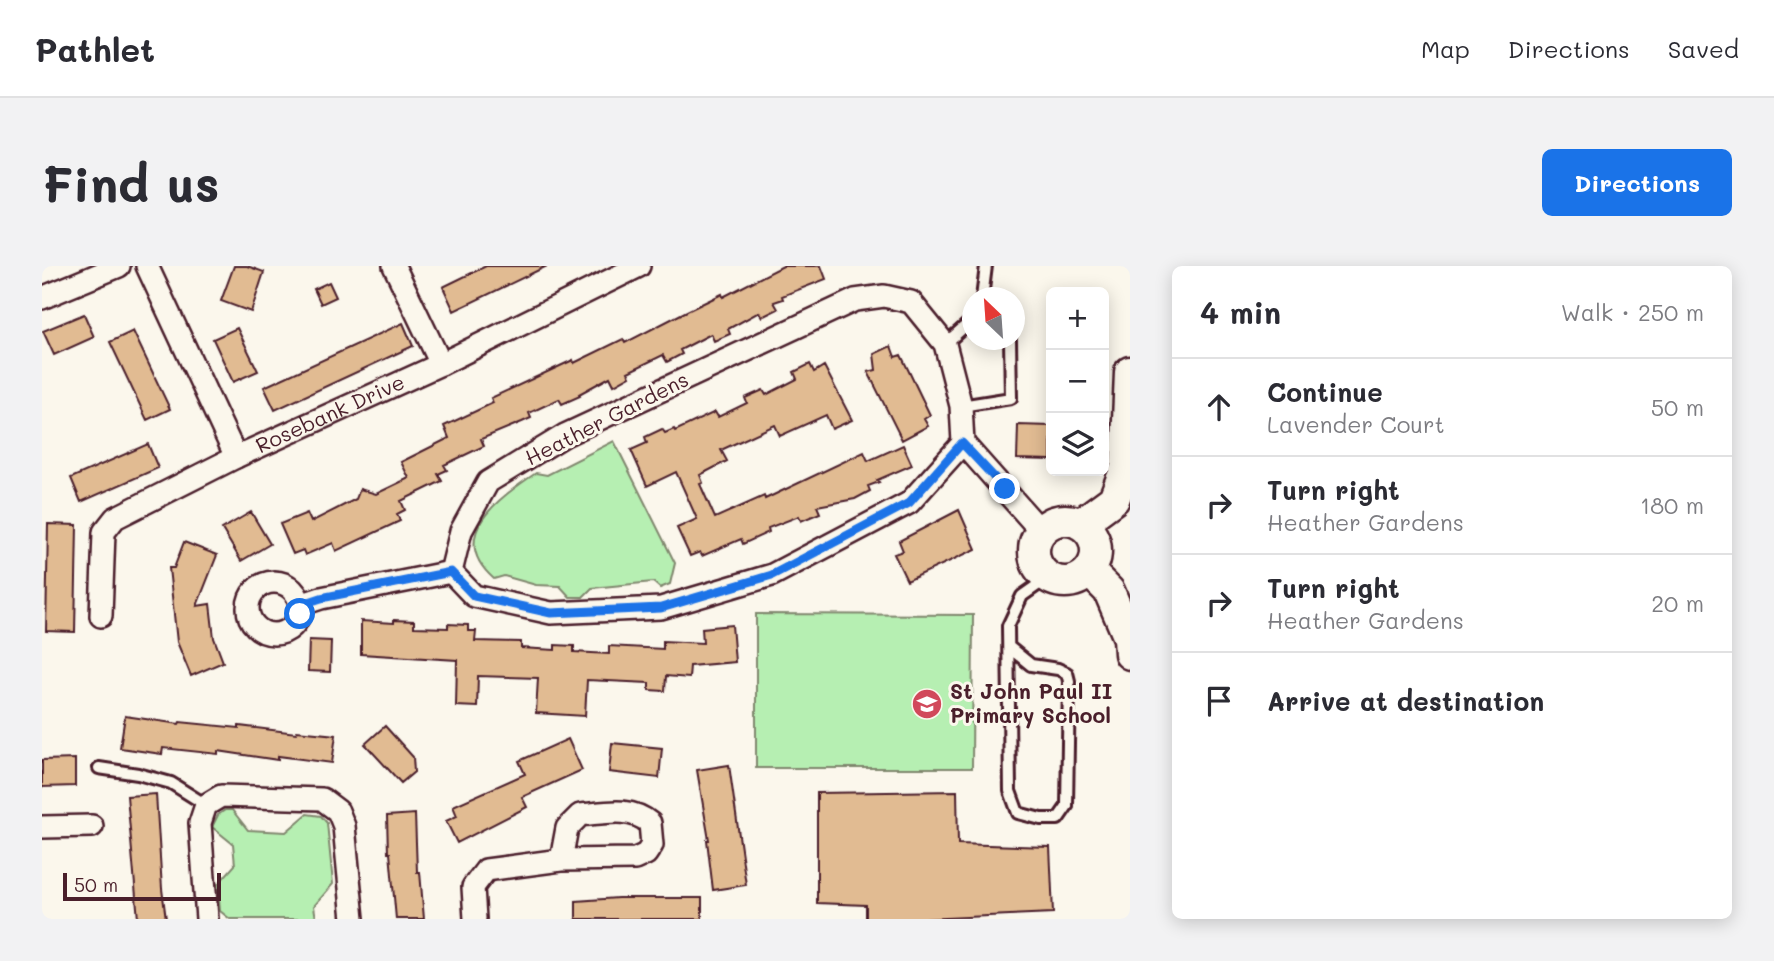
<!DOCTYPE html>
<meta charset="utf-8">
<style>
body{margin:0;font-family:Mali,sans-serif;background:#f2f2f3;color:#2b2b33}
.controls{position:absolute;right:21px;top:21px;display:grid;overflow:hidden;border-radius:10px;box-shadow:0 4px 18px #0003}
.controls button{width:63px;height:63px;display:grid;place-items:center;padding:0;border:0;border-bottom:2px solid #e1e1e2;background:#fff;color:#2b2b33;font:35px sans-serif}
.compass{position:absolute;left:920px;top:21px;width:63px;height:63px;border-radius:50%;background:#fff;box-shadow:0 4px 18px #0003;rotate:335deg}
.scale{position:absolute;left:21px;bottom:18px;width:158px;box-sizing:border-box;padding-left:7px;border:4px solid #4a1f2b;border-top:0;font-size:19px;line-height:24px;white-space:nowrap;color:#4a1f2b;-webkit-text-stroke:5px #fbf7ec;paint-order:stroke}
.stop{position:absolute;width:21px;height:21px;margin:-16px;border:5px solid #1a73e8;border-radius:50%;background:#fff}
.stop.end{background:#1a73e8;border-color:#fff;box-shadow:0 2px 7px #0008}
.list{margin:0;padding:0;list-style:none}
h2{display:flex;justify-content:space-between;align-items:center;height:91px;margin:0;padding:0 28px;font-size:30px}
h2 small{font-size:23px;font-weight:400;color:#7c7c81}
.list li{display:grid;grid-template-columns:46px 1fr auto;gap:21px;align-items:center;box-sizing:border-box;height:98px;padding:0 28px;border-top:2px solid #e1e1e2}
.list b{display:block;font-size:26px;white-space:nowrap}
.list p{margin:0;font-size:23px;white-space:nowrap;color:#7c7c81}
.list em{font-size:23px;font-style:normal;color:#7c7c81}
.icon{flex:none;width:38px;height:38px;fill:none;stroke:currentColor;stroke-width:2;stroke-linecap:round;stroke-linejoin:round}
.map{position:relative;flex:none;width:1088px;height:653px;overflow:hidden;border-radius:10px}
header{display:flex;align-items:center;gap:42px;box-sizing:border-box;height:98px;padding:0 35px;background:#fff;border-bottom:2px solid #e1e1e2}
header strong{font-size:33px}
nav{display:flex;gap:38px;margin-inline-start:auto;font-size:24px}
.intro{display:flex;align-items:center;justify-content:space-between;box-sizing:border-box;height:168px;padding:0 42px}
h1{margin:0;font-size:49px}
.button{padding:18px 32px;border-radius:10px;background:#1a73e8;color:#fff;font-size:24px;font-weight:700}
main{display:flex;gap:42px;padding:0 42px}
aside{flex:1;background:#fff;border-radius:10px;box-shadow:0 4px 18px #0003}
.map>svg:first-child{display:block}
</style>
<header>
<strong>Pathlet</strong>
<nav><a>Map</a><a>Directions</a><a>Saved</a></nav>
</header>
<div class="intro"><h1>Find us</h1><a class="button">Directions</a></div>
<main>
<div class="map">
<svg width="1088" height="653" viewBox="0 0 1088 653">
<rect width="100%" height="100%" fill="#fbf7ec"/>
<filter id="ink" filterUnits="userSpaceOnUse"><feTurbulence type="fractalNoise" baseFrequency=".0143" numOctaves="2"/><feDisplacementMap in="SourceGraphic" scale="14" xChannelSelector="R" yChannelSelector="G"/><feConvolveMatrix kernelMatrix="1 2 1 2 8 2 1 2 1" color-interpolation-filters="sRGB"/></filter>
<g filter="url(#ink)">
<path fill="#b6efb2" stroke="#80876e" stroke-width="2" d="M572 175 633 297 628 318 618 322 611 316 550 322 541 331H528L518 320 494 319 462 310 452 313C403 270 457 232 494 207L505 209Z
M714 348 931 349 930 502H714Z
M183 544H190L206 564 244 566 265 548 279 550 285 557 291 618 272 640 274 653H188L178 645 176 618 193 599 191 578 170 561 176 549Z"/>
<path fill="#e1bb92" stroke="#4a1f2b" stroke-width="2" d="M192 0H205L222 6 209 46 179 35Z
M444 0H505L412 45 401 21Z
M741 0H779L784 13 740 30 741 33 732 36 736 43 720 51 717 46 686 63 688 68 672 75 669 68 638 84 640 88 625 96 621 89 586 106 588 110 572 119 568 111 537 128 538 130 520 138 517 133 487 147 489 152 480 156 439 173 442 180 402 199 405 204 396 208 400 215 359 235 363 244 355 248 358 255 294 285 291 277 263 289 261 284 251 288 238 258 265 247 269 256 314 233 318 223 334 228 367 212 359 196 407 172 402 160 451 137 449 132 531 94 532 97 581 73 583 77 645 45 680 28 681 31Z
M287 16 294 31 279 38 272 23Z
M42 48 52 71 12 89 1 65Z
M361 57 371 80 233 144 222 121Z
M195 62 216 105 191 116 171 73Z
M91 65 128 143 105 154 68 76Z
M849 80 853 91 859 89 888 149 882 153 886 160 860 174 826 106 834 104 832 88Z
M768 98 772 106 782 100 810 154 790 163 784 149 738 170 733 159 679 184 685 195 658 209 661 217 658 218 673 252 722 230 723 233 822 186 826 195 861 179 870 199 835 214 837 216 826 220 828 225 813 233 775 240 778 247 759 255 757 250 726 262 727 266 701 278 699 273 660 290 658 286 648 290 635 262 655 253 634 206 605 220 589 184 605 177 603 171 620 163 623 167 632 163 633 165 673 146 676 151 705 137 703 132 721 124 724 129 755 113 752 106Z
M976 159 1009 160V194L975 193Z
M106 178 116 202 39 236 29 212Z
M917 244 934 283 865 315 852 288 861 285 857 275Z
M209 246 228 278 199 295 180 263Z
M6 258 35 259 33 366 4 365Z
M142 276 175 289 155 340 168 338 172 372 181 396 149 410 135 376 127 302H132Z
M352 354 372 355V361L406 362V358L426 359V365H434L433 375 479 376V382L513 384V379L532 380V386L567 388V380L621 383V375L661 377 660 362 690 359 693 396 648 400 647 412 624 410 623 425 607 424V417L545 414 543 450 494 447 496 412 436 410 435 441 414 440 415 394 319 388V355L352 357Z
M267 374 289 375 288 406 266 405Z
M83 450 137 458 138 456 197 462V460L254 467 255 465 294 469 290 497 236 490V494L176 485V488L121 482 120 488 78 482Z
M343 460 371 491 372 506 359 517 323 478Z
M526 473 540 504 480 531 485 541 415 577 404 555 415 550 411 540 483 508 477 495Z
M570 477 620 482 617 512 567 506Z
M33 493V520L0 521V494Z
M687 499 704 619 671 624 665 574H667L655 504Z
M915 525 916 578 1008 581 1011 647 882 653H824V639L775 637V527Z
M114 528 120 623 124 653H96L85 530Z
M373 548 375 606H378L382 653H354L348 587H346L345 550Z
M576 632H660V653H534V635Z"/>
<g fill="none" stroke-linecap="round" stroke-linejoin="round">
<g stroke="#4a1f2b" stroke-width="16">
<path id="lane" d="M940 32 944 0
M903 78 930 54
M919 140 969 132 968 74
M968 382 989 399 1016 403 1025 407 1027 415 1025 540 1016 553H999L976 547 968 525 966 360 980 330 1007 311
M57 502 96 508 129 517 164 539"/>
</g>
<g stroke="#4a1f2b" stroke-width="26">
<g id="street">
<path d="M105 0 194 191"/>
<path d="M352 0 399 98"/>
<path d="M0 32 77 0"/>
<path d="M921 177 919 140 903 78 869 36 842 30 813 34 523 169 446 216 419 265 409 306 432 330 509 347 619 342 730 309 867 237 921 177 990 255 1002 263"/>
<circle cx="232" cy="342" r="26"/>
<path d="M258 339 279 332 409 306"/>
<path id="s1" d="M59 350 62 266 73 252 194 191 399 98 597 0"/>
<path d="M0 561 50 560"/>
<path d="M165 653 158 557 164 539 179 530 280 533 296 545 302 560 311 653"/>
<path d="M433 653 431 621 444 604 519 594 593 593 604 588 610 579 608 557C588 540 563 547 538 549L525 562 519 594"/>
</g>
</g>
<g stroke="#4a1f2b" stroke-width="35">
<path id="secondary" d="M992 285a31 31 0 1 1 62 0a31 31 0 1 1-62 0Z
M1038 258 1072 233 1084 202 1088 106
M1047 305 1067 325 1087 372 1088 388"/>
</g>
<use href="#lane" stroke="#fbf7ec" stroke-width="10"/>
<use href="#street" stroke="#fbf7ec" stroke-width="21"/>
<use href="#secondary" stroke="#fbf7ec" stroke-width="30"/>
</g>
</g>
<g fill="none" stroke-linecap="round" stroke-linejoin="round" filter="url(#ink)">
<path stroke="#1a73e8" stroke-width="9" d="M258 348V339L279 332 409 306 432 330 509 347 619 342 730 309 867 237 920 177 963 223"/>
</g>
<defs>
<g id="school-disc" transform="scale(1.575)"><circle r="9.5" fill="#d1495b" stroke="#fbf7ec"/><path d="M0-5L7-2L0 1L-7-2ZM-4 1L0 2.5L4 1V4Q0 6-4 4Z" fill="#fff"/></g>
</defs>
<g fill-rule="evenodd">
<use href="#school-disc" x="885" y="438"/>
</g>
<g text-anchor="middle" stroke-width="6" stroke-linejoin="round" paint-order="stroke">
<g font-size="21" fill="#4a1f2b" stroke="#fbf7ec">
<text dy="7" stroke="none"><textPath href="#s1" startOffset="341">Rosebank Drive</textPath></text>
<text transform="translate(565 153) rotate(-27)" y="7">Heather Gardens</text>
</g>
<g font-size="21" font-weight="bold" fill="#4a1f2b" stroke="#fbf7ec" text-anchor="start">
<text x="908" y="433">St John Paul II<tspan x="908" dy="24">Primary School</tspan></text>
</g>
</g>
</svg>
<div class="controls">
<button>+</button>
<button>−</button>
<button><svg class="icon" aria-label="layers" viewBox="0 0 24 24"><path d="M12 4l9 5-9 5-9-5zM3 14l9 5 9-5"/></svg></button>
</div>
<svg class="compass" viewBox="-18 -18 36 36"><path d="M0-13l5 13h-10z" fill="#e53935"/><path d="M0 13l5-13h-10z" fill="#7c7c81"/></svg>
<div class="scale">50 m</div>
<div class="stop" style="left:258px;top:348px"></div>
<div class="stop end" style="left:963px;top:223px"></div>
</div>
<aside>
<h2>4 min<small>Walk · 250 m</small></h2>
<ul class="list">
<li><svg class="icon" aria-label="ahead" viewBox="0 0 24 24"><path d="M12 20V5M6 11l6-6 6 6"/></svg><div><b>Continue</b><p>Lavender Court</p></div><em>50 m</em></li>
<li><svg class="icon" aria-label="right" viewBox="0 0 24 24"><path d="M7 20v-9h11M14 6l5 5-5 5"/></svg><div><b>Turn right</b><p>Heather Gardens</p></div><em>180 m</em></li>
<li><svg class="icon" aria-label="right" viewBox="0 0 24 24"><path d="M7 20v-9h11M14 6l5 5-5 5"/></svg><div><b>Turn right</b><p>Heather Gardens</p></div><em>20 m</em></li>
<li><svg class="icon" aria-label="arrive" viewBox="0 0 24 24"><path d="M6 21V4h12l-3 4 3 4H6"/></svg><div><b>Arrive at destination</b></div></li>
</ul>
</aside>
</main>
